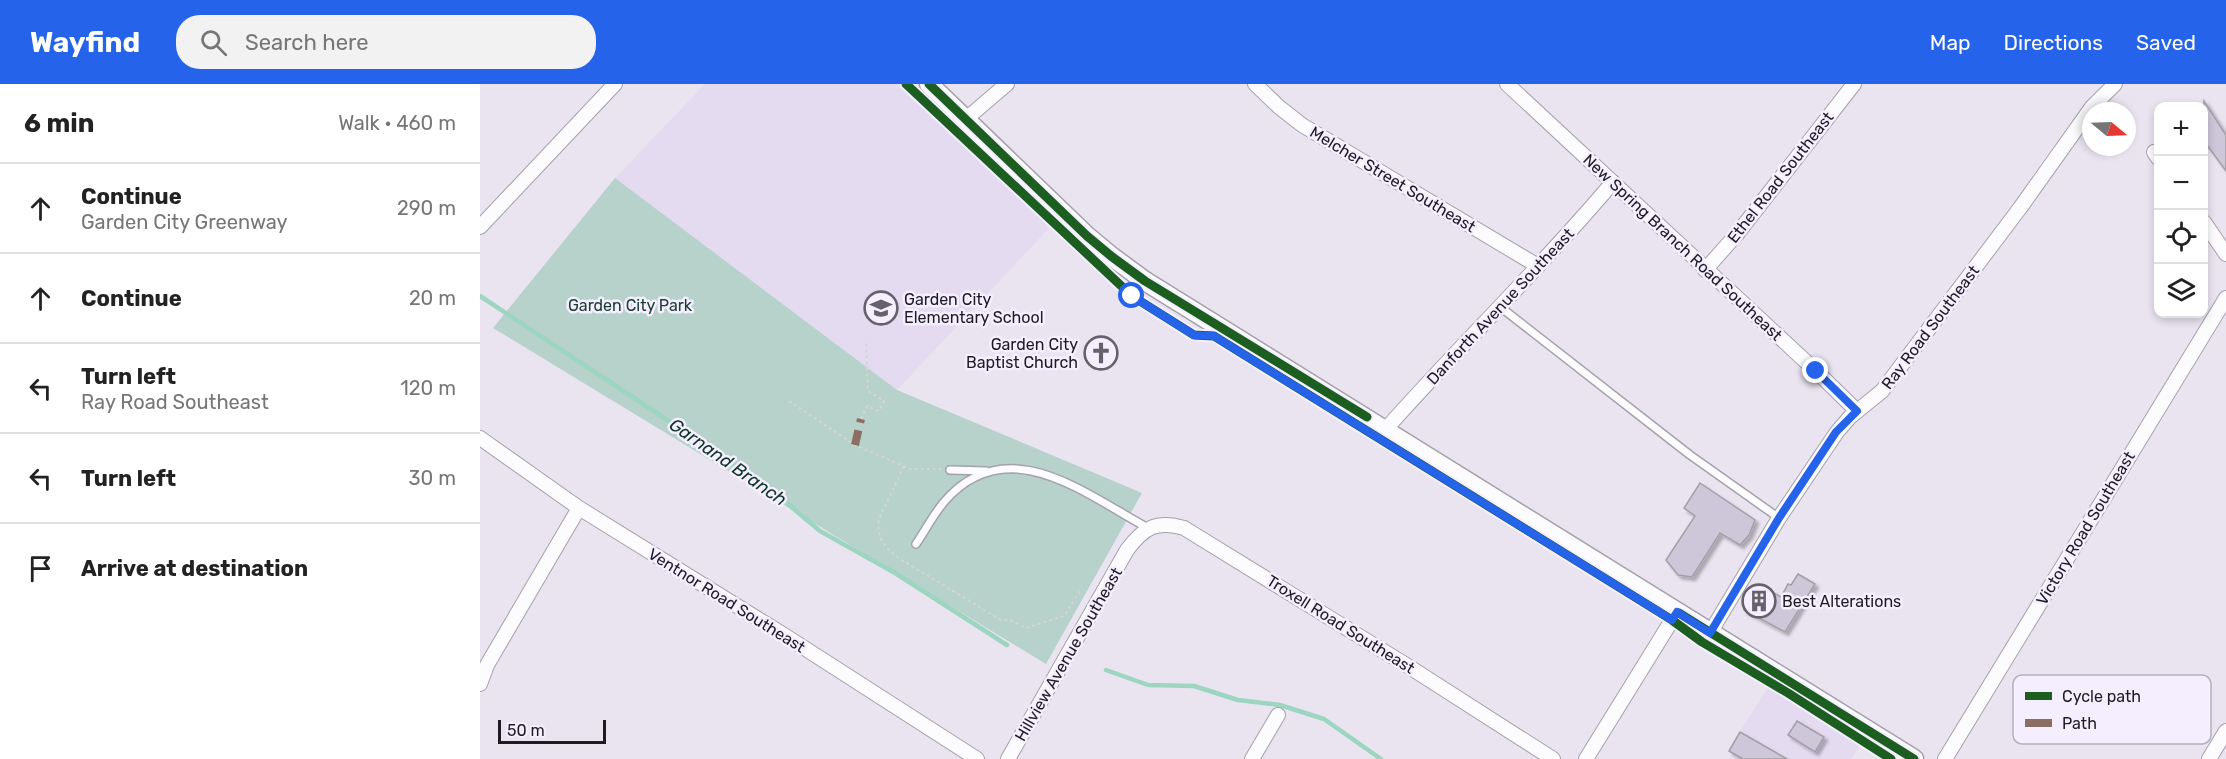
<!DOCTYPE html>
<meta charset="utf-8">
<style>
body{margin:0;font-family:Rubik,sans-serif;background:#f2f2f2;color:#222}
.controls{position:absolute;right:18px;top:18px;display:grid;overflow:hidden;border-radius:12px;box-shadow:0 3px 9px #0003}
.controls button{width:54px;height:54px;display:grid;place-items:center;padding:0;border:0;border-bottom:2px solid #e0e0e0;background:#fff;color:#222;font:30px sans-serif}
.compass{position:absolute;left:1602px;top:18px;width:54px;height:54px;border-radius:50%;background:#fff;box-shadow:0 3px 9px #0003;rotate:109deg}
.scale{position:absolute;left:18px;bottom:15px;width:108px;box-sizing:border-box;padding-left:6px;border:3px solid #1e1b23;border-top:0;font-size:16px;line-height:21px;white-space:nowrap;color:#1e1b23;-webkit-text-stroke:4px #f4eeff;paint-order:stroke}
.stop{position:absolute;width:18px;height:18px;margin:-14px;border:4px solid #2563eb;border-radius:50%;background:#fff}
.stop.end{background:#2563eb;border-color:#fff;box-shadow:0 2px 6px #0008}
.list{margin:0;padding:0;list-style:none}
h2{display:flex;justify-content:space-between;align-items:center;height:78px;margin:0;padding:0 24px;font-size:26px}
h2 small{font-size:20px;font-weight:400;color:#767676}
.list li{display:grid;grid-template-columns:39px 1fr auto;gap:18px;align-items:center;box-sizing:border-box;height:90px;padding:0 24px;border-top:2px solid #e0e0e0}
.list b{display:block;font-size:22px;white-space:nowrap}
.list p{margin:0;font-size:20px;white-space:nowrap;color:#767676}
.list em{font-size:20px;font-style:normal;color:#767676}
.icon{flex:none;width:33px;height:33px;fill:none;stroke:currentColor;stroke-width:2;stroke-linecap:round;stroke-linejoin:round}
.map{position:relative;flex:none;width:1746px;height:675px;overflow:hidden}
header{display:flex;align-items:center;gap:36px;box-sizing:border-box;height:84px;padding:0 30px;background:#2563eb;color:#fff}
header strong{font-size:28px}
nav{display:flex;gap:33px;margin-inline-start:auto;font-size:21px}
.search{width:420px;height:54px;background:#f2f2f2;display:flex;align-items:center;gap:15px;box-sizing:border-box;padding:0 21px;border-radius:24px;color:#767676;font-size:22px}
main{display:flex}
aside{flex:1;background:#fff}
.map>svg:first-child{display:block}
</style>
<header>
<strong>Wayfind</strong>
<div class="search"><svg class="icon" aria-label="search" viewBox="0 0 24 24"><circle cx="10" cy="10" r="6"/><path d="M15 15l6 6"/></svg>Search here</div>
<nav><a>Map</a><a>Directions</a><a>Saved</a></nav>
</header>
<main>
<aside>
<h2>6 min<small>Walk · 460 m</small></h2>
<ul class="list">
<li><svg class="icon" aria-label="ahead" viewBox="0 0 24 24"><path d="M12 20V5M6 11l6-6 6 6"/></svg><div><b>Continue</b><p>Garden City Greenway</p></div><em>290 m</em></li>
<li><svg class="icon" aria-label="ahead" viewBox="0 0 24 24"><path d="M12 20V5M6 11l6-6 6 6"/></svg><div><b>Continue</b></div><em>20 m</em></li>
<li><svg class="icon" aria-label="left" viewBox="0 0 24 24"><path d="M17 20v-9H6M10 6l-5 5 5 5"/></svg><div><b>Turn left</b><p>Ray Road Southeast</p></div><em>120 m</em></li>
<li><svg class="icon" aria-label="left" viewBox="0 0 24 24"><path d="M17 20v-9H6M10 6l-5 5 5 5"/></svg><div><b>Turn left</b></div><em>30 m</em></li>
<li><svg class="icon" aria-label="arrive" viewBox="0 0 24 24"><path d="M6 21V4h12l-3 4 3 4H6"/></svg><div><b>Arrive at destination</b></div></li>
</ul>
</aside>
<div class="map">
<svg width="1746" height="675" viewBox="0 0 1746 675">
<defs>
<filter id="shadow"><feDropShadow dx="3.5" dy="3.5" stdDeviation="1.5" flood-color="#0004"/></filter>
</defs>
<rect width="100%" height="100%" fill="#e9e4f0"/>
<path fill="#e4dbf0" d="M225 0H422L572 141 417 306 135 94Z
M1289 602 1382 659 1371 675H1259L1247 667Z"/>
<path fill="#b6d2ca" d="M135 94 417 306 662 409 566 580 13 244Z"/>
<g fill="none" stroke-linecap="round" stroke-linejoin="round">
<path stroke="#9cd5c0" stroke-width="4.5" d="M0 212 284 400 340 447 415 489 527 561
M626 586 668 601 714 602 758 616 800 621 844 635 901 675"/>
</g>
<path fill="#cec6d9" stroke="#a39fa8" stroke-width="1.5" filter="url(#shadow)" d="M1724 17 1746 51V87L1724 57Z
M1220 399 1275 436 1269 451 1260 461 1240 449 1212 493 1198 491 1186 476 1215 432 1204 424Z
M1318 490 1335 500 1305 548 1264 526 1280 501 1301 513 1308 500 1311 501Z
M1317 637 1344 653 1335 668 1308 651Z
M1260 648 1307 675H1263L1249 667Z"/>
<g fill="none" stroke-linecap="round" stroke-linejoin="round">
<g stroke="#a5a1ab" stroke-width="10">
<path id="service" d="M1019 222 1210 371 1299 434
M470 386 506 387
M436 460C445 447 453 431 464 418 527 345 605 410 668 444"/>
</g>
<g stroke="#a5a1ab" stroke-width="16">
<path id="minor" d="M775 0 799 23 822 41 1058 182
M1027 0 1336 287 1377 327
M486 35 527 0
M1674 68 1678 74
M1724 138 1746 170
M0 143 135 0
M1225 186 1257 150 1374 0
M906 345C980 261 1061 184 1133 98
M0 354 99 424 304 551 497 675
M1230 549 1299 434 1357 348 1370 333 1402 307 1540 124 1612 23 1635 0
M0 600 7 581 99 424
M528 675 647 466C664 443 677 436 704 444L931 584 1073 675
M772 675 798 631
M1106 675 1197 528
M1465 675 1746 214
M1729 675 1746 647"/>
</g>
<g stroke="#a5a1ab" stroke-width="21">
<path id="tertiary" d="M449 0 607 152 631 172 665 197 1434 675"/>
</g>
<path stroke="#d5d4d7" stroke-width="2" stroke-dasharray="3 3" stroke-linecap="butt" d="M309 317 375 361 430 385H461
M381 335 387 322 399 327 404 317 388 307 386 257
M424 382 399 435C396 454 405 464 420 475L521 536H530L546 544 584 532 602 504"/>
<use href="#service" stroke="#fcfbfd" stroke-width="7"/>
<use href="#minor" stroke="#fcfbfd" stroke-width="14"/>
<use href="#tertiary" stroke="#fcfbfd" stroke-width="18"/>
<path stroke="#8d6e63" stroke-width="8" stroke-dasharray="15 8" stroke-linecap="butt" d="M375 361 381 335"/>
<g stroke="#f4eeff" stroke-width="13">
<path id="cycleway" d="M426 0 652 212 714 251 734 252 742 257 1192 536 1222 558 1308 609 1411 675
M449 0 607 152 631 172 665 197 887 333
M1199 529 1434 675"/>
</g>
<use href="#cycleway" stroke="#1b5e20" stroke-width="9"/>
</g>
<g fill="none" stroke-linecap="round" stroke-linejoin="round">
<path stroke="#2563eb" stroke-width="8" d="M652 212 714 251 734 252 742 257 1192 536 1197 528 1230 549 1299 434 1356 348 1377 327 1336 287"/>
</g>
<defs>
<g id="school-ring" transform="scale(1.725)"><circle r="9.5" fill="#f4eeff" stroke="#65616b" stroke-width="1.5"/><path d="M0-5L7-2L0 1L-7-2ZM-4 1L0 2.5L4 1V4Q0 6-4 4Z" fill="#65616b"/></g>
<g id="church-ring" transform="scale(1.725)"><circle r="9.5" fill="#f4eeff" stroke="#65616b" stroke-width="1.5"/><path d="M-1.2-6h2.4v3.5h3.3v2.4h-3.3V6h-2.4V-.1h-3.3v-2.4h3.3Z" fill="#65616b"/></g>
<g id="building-ring" transform="scale(1.725)"><circle r="9.5" fill="#f4eeff" stroke="#65616b" stroke-width="1.5"/><path d="M-4-6H4V6H1V3H-1V6H-4ZM-2.5-4.3h1.7v1.8h-1.7ZM.8-4.3h1.7v1.8H.8ZM-2.5-1h1.7V.8h-1.7ZM.8-1h1.7V.8H.8Z" fill="#65616b"/></g>
</defs>
<g fill-rule="evenodd">
<use href="#school-ring" x="401" y="224"/>
<use href="#church-ring" x="621" y="269"/>
<use href="#building-ring" x="1279" y="517"/>
</g>
<g text-anchor="middle" stroke-width="5" stroke-linejoin="round" paint-order="stroke">
<g font-size="16" fill="#1e1b23" stroke="#f4eeff">
<text transform="translate(1300 93) rotate(-52)" y="6">Ethel Road Southeast</text>
<text transform="translate(913 95) rotate(31)" y="6">Melcher Street Southeast</text>
<text transform="translate(1203 163) rotate(43)" y="6">New Spring Branch Road Southeast</text>
<text transform="translate(1020 222) rotate(-47)" y="6">Danforth Avenue Southeast</text>
<text transform="translate(1450 243) rotate(-53)" y="6">Ray Road Southeast</text>
<text transform="translate(1605 444) rotate(-59)" y="6">Victory Road Southeast</text>
<text transform="translate(247 516) rotate(32)" y="6">Ventnor Road Southeast</text>
<text transform="translate(861 540) rotate(32)" y="6">Troxell Road Southeast</text>
<text transform="translate(588 570) rotate(-60)" y="6">Hillview Avenue Southeast</text>
</g>
<g font-size="16" fill="#1e1b23" stroke="#f4eeff" text-anchor="start">
<text x="424" y="221">Garden City<tspan x="424" dy="18">Elementary School</tspan></text>
<text x="598" y="266" text-anchor="end">Garden City<tspan x="598" dy="18">Baptist Church</tspan></text>
<text x="1302" y="523">Best Alterations</text>
</g>
<g font-size="16" fill="#1a4031" stroke="#f4eeff">
<text x="150" y="227">Garden City Park</text>
</g>
<g font-size="18" font-style="italic" fill="#0f3526" stroke="#f4eeff">
<text transform="translate(248 378) rotate(35)" y="6">Garnand Branch</text>
</g>
</g>
<rect x="1533" y="591" width="198" height="69" rx="9" fill="#f4eeff" stroke="#b4afbd" stroke-width="1.5"/>
<rect x="1545" y="608" width="27" height="8" fill="#1b5e20"/>
<rect x="1545" y="635" width="27" height="8" fill="#8d6e63"/>
<g font-size="16" fill="#1e1b23">
<text x="1582" y="618">Cycle path</text>
<text x="1582" y="645">Path</text>
</g>
</svg>
<div class="controls">
<button>+</button>
<button>−</button>
<button><svg class="icon" aria-label="locate" viewBox="0 0 24 24"><circle cx="12" cy="12" r="6"/><path d="M12 2v4M12 18v4M2 12h4M18 12h4"/></svg></button>
<button><svg class="icon" aria-label="layers" viewBox="0 0 24 24"><path d="M12 4l9 5-9 5-9-5zM3 14l9 5 9-5"/></svg></button>
</div>
<svg class="compass" viewBox="-18 -18 36 36"><path d="M0-13l5 13h-10z" fill="#e53935"/><path d="M0 13l5-13h-10z" fill="#767676"/></svg>
<div class="scale">50 m</div>
<div class="stop" style="left:652px;top:212px"></div>
<div class="stop end" style="left:1336px;top:287px"></div>
</div>
</main>
